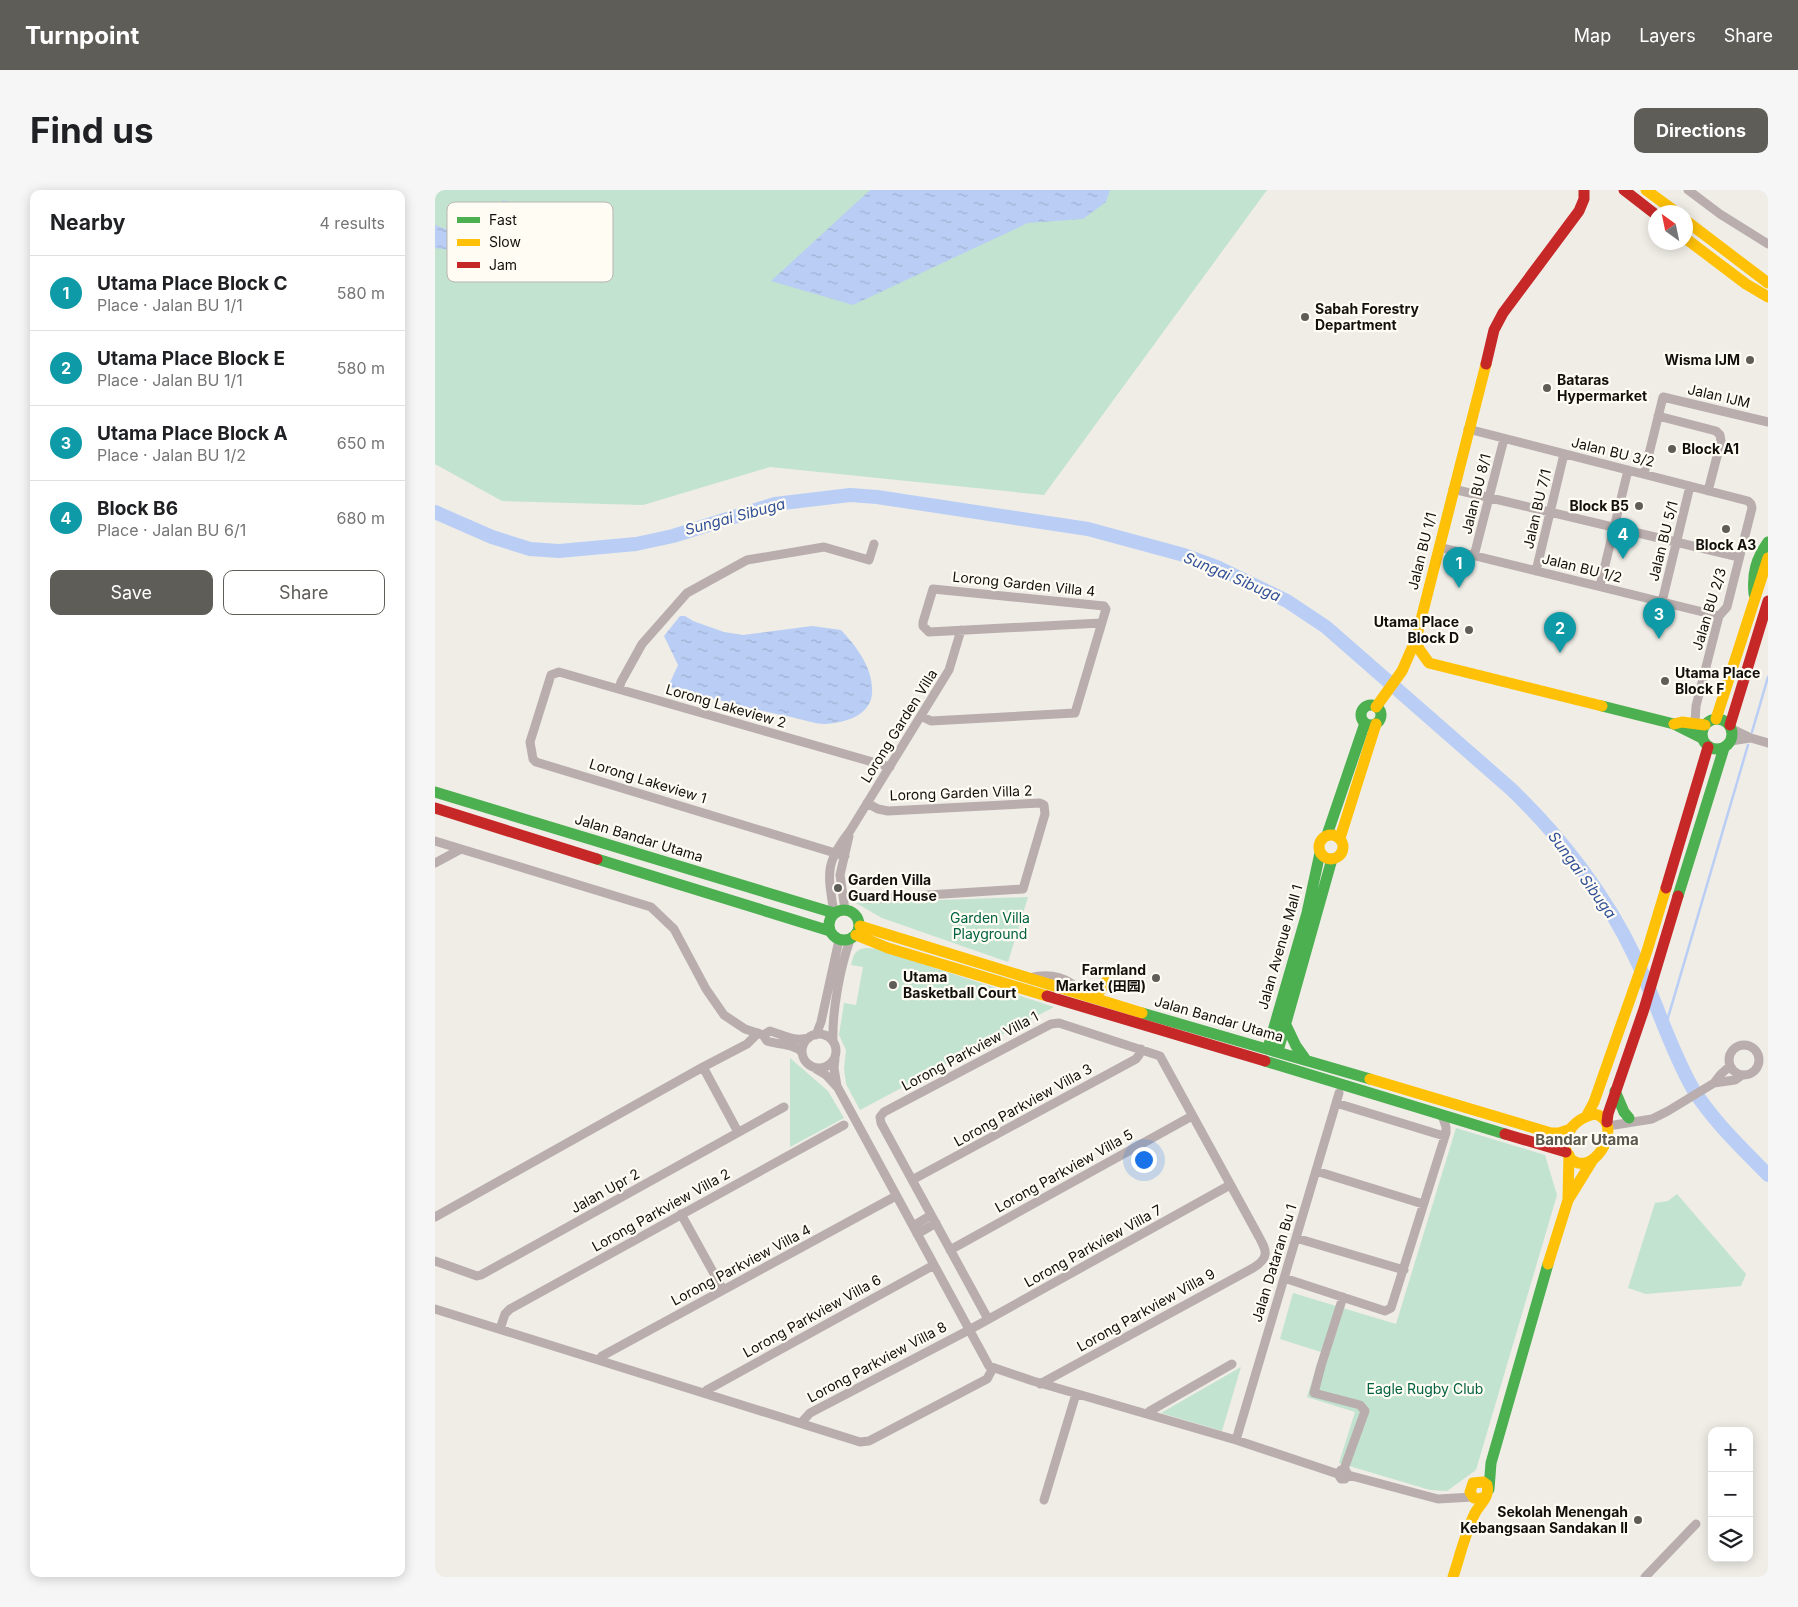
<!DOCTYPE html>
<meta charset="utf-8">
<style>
body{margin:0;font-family:Inter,"Noto Sans SC",sans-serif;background:#f6f6f6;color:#202124}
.controls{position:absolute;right:15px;bottom:15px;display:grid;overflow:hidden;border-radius:10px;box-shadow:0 2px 12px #0003}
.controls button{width:45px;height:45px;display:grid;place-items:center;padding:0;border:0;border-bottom:1px solid #e0e0e0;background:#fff;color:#202124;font:25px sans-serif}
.compass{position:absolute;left:1213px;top:15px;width:45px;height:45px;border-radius:50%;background:#fff;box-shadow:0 2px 12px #0003;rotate:327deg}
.you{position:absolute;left:708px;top:969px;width:18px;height:18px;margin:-12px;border:4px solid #fff;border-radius:50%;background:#1a73e8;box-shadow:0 0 0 8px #1a73e833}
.badge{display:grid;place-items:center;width:32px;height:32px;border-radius:50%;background:#5f5d58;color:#fff;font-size:16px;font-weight:700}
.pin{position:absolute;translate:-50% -41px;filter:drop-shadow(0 1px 2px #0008)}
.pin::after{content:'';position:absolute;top:26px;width:18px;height:15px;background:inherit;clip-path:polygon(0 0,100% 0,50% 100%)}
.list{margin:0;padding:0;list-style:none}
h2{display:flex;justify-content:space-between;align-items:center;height:65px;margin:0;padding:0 20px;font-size:21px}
h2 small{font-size:16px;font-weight:400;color:#757577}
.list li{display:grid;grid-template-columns:32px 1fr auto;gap:15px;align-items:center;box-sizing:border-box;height:75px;padding:0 20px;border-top:1px solid #e0e0e0}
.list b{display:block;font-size:19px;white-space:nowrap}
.list p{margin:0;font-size:16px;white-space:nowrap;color:#757577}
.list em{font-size:16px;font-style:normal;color:#757577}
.actions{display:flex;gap:10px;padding:15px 20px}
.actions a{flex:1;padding:11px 0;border:1px solid #5f5d58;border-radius:10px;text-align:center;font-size:18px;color:#5f5d58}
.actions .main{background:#5f5d58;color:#fff}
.icon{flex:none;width:28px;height:28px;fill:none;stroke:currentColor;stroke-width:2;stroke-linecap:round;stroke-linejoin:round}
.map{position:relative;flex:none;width:1333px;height:1387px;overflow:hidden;border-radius:10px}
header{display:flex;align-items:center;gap:30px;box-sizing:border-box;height:70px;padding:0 25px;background:#5f5d58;color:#fff}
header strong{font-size:24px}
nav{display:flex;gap:28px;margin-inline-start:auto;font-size:18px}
.intro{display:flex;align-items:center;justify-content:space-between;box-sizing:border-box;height:120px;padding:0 30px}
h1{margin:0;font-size:35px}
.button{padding:12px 22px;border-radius:10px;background:#5f5d58;color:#fff;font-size:18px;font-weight:700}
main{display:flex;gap:30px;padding:0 30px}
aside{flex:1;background:#fff;border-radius:10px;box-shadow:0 2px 12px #0003}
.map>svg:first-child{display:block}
</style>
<header>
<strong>Turnpoint</strong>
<nav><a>Map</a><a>Layers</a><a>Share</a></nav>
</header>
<div class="intro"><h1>Find us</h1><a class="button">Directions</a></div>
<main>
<aside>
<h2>Nearby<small>4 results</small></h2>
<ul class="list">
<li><span class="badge" style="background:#0f9aa8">1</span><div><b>Utama Place Block C</b><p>Place · Jalan BU 1/1</p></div><em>580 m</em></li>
<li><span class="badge" style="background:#0f9aa8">2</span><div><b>Utama Place Block E</b><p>Place · Jalan BU 1/1</p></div><em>580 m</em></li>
<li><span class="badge" style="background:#0f9aa8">3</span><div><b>Utama Place Block A</b><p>Place · Jalan BU 1/2</p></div><em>650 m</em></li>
<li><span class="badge" style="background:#0f9aa8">4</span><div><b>Block B6</b><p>Place · Jalan BU 6/1</p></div><em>680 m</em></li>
</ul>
<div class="actions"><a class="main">Save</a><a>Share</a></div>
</aside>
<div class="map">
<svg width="1333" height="1387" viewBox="0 0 1333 1387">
<defs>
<pattern id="water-ripples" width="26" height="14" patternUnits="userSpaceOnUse" patternTransform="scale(1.25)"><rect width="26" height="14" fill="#bacef5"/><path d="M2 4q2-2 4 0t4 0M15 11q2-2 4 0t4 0" fill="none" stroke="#9fb0d1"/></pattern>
</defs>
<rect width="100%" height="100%" fill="#efede6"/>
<path fill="#c2e3cf" d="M0 0H832L609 305 335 277 208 315 67 311 0 274Z
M593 707 573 772 447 728 421 713Z
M432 758 442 759 619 817 425 920 411 894 409 879 411 860 404 845 409 813 421 815 428 777 416 775C419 764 420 759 432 758Z
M355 868 393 901 409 928 355 957Z
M1021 938 1110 965 1122 1005 1041 1280 1012 1301 995 1300 904 1273 920 1222 872 1207 886 1162 845 1149 858 1103 961 1134Z
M1242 1004 1311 1084 1306 1096 1211 1104 1193 1098 1220 1013 1233 1011Z
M806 1177 787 1241 726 1223Z"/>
<path fill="url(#water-ripples)" d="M435 0H675L671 12 648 29 593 33 418 115 336 91Z
M68 10 96 18 91 66 51 92 17 60 0 58V35L13 40 42 59 67 43Z
M245 426H250L258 431 289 442 308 445 377 436 406 440C422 457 439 479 437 504 435 526 409 533 390 534 379 534 367 529 356 527 315 519 274 507 233 497L243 475 229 446Z"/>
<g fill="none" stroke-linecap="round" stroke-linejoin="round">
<path stroke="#bacef5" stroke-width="2.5" d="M1317 542 1333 487
M1230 838 1313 555"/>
<path stroke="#bacef5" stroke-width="14" d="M0 322 57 347 95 359 124 361 201 354 238 346 340 314 415 305 442 307 653 339 749 365 782 377 852 411 891 437 1076 599C1125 646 1171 705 1200 767 1221 810 1234 857 1258 899 1278 931 1307 958 1333 985"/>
<path stroke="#b9aead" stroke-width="9" d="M1253 0 1285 24 1333 54
M1223 226 1281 241 1285 245 1286 251 1273 301
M1033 239 1313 311 1316 314 1317 318 1292 417 1284 426 1261 516 1260 533
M1209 284 1228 207 1333 232
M1018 299 1304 367
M1004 357 1284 426
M1039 366 1069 249
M1101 381 1129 264
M1165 396 1193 280
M1227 412 1255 296
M184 499 186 492 207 454 252 403 312 370 389 357 434 370 439 354
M486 526 496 531 640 523 671 419 669 416 498 399 488 432V436L494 442 666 433
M1297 539 1316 548 1333 553
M1296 551 1315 548
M0 651 216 717 239 739 271 799 289 825 310 839 328 845 332 851C344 855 357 853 367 862
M410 666 101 572 98 569 95 552 116 485 124 482 455 577
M0 673 26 659
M430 709 588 699 610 624 609 615 605 613 453 621 443 619 432 613
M410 720 405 685 414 646
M399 723C393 684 389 674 415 641L514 480 526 440
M594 788C614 783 636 786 647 805
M367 861a17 17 0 1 1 34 0a17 17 0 1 1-34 0Z
M328 845 335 841C350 845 357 852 374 848
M381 845 386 832 404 750
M398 851C397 821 405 778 415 750
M1294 870a15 15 0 1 1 30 0a15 15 0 1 1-30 0Z
M400 869 399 878 402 896
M268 877 303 942
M381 879 391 885 403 898 554 1176 598 1191 801 1250 903 1284 906 1289H910L913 1285
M1279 893 1300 890 1307 885
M901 913 1009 946
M1173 936 1217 929 1233 921 1279 893 1286 884 1295 876
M881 981 988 1014
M477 990 701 869 704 865 706 859
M246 1024 288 1100
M0 1027 268 877 312 854 323 843
M478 1036 496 1025
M482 1044 501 1033
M861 1048 969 1080
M515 1060 757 926
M0 1071 42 1086 46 1085 349 917
M849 1088 950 1121 956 1118 1011 943V937L1007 925
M0 1119 425 1252 434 1251 552 1189 558 1178
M553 1129 446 933 445 927 449 922 616 834 624 833 725 866 823 1045C831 1060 836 1067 818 1078L605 1194
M65 1139 70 1124 75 1119 409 935
M164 1170 167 1166 461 1006
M269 1203 272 1200 499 1075
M712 1224 715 1221 797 1174
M366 1233 375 1223 534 1140 795 995
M801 1250 904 903
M911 1281 913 1285 1003 1309 1038 1307
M903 1284 906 1280 909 1279 930 1221 925 1215 879 1203 886 1176 908 1107
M609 1310 641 1204
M1210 1387 1261 1334"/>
<path stroke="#4caf50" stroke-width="11" d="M1319 404C1317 383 1321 369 1333 352
M926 525a10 10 0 1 1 20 0a10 10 0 1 1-20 0Z
M1167 516 1239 534 1267 548
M1267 544a15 15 0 1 1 30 0a15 15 0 1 1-30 0Z
M0 602 399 723
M892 645 930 533
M162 669 395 741
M1243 706 1289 558
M394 735a15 15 0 1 1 30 0a15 15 0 1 1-30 0Z
M707 823 935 889
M851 835 861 856 871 870
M833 858 872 723 885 663
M843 861 897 669
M830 871 1070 944
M1180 901 1189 922 1194 928
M1054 1299 1056 1273 1113 1074"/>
<path stroke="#ffc107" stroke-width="11" d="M1211 0 1241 22
M1250 30 1333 93
M1250 48 1311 94 1333 107
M981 449 984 459 994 473 1167 516
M941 517 967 481 981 449 1051 174
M1281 529 1333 368
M1239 534 1247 532 1270 535
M884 657a12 12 0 1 1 24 0a12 12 0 1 1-24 0Z
M905 648 941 534
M425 736 707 823
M421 745 453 758 612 806
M654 807 664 802 671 792
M935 889 1116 943H1124L1136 939
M1159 924C1188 929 1166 978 1143 973 1137 971 1134 968 1132 963 1123 944 1143 928 1159 924Z
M1152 925 1159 912 1212 761 1231 698
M1133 1008 1134 965
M1113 1074 1133 1010 1157 971
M1018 1387C1025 1366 1030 1343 1040 1323 1045 1314 1055 1307 1052 1295L1048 1292 1038 1293 1035 1302 1039 1308 1043 1309 1050 1307"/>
<path stroke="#c62828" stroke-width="11" d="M1189 0 1220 24
M1051 174 1059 140 1068 123 1144 21 1149 9V0
M1295 535 1333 411
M0 618 162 669
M1231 698 1273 557
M612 806 830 871
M1172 932 1173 924 1209 819 1243 706
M1070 944 1131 962"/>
</g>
<g fill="#5f5d58" stroke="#fffcf4" stroke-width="2">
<circle cx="870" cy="127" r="5"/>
<circle cx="1315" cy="170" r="5"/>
<circle cx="1112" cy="198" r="5"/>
<circle cx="1237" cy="259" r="5"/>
<circle cx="1204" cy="316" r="5"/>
<circle cx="1291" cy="339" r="5"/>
<circle cx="1034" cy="440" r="5"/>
<circle cx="1230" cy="491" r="5"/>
<circle cx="403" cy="698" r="5"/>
<circle cx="721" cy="788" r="5"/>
<circle cx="458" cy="795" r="5"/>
<circle cx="1203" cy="1330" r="5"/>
</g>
<g text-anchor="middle" stroke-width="4.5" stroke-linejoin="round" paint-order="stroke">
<g font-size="14" font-weight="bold" fill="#12100c" stroke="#fffcf4" text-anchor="start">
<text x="880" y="124">Sabah Forestry<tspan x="880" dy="16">Department</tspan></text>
<text x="1305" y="175" text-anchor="end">Wisma IJM</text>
<text x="1122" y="195">Bataras<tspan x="1122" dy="16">Hypermarket</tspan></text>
<text x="1247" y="264">Block A1</text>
<text x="1194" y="321" text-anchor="end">Block B5</text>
<text x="1291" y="360" text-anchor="middle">Block A3</text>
<text x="1024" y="437" text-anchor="end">Utama Place<tspan x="1024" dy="16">Block D</tspan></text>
<text x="1240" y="488">Utama Place<tspan x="1240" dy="16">Block F</tspan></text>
<text x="413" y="695">Garden Villa<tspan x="413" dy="16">Guard House</tspan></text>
<text x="711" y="785" text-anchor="end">Farmland<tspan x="711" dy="16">Market (田园)</tspan></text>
<text x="468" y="792">Utama<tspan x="468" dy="16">Basketball Court</tspan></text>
<text x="1193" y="1327" text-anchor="end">Sekolah Menengah<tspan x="1193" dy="16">Kebangsaan Sandakan II</tspan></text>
</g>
<g font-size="14" fill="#12100c" stroke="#fffcf4">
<text transform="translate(1284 206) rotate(13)" y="5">Jalan IJM</text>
<text transform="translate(1178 262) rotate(14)" y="5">Jalan BU 3/2</text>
<text transform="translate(1041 304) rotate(-76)" y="5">Jalan BU 8/1</text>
<text transform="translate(1102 319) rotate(-77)" y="5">Jalan BU 7/1</text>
<text transform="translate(1228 351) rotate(-76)" y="5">Jalan BU 5/1</text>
<text transform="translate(987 361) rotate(-76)" y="5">Jalan BU 1/1</text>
<text transform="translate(1147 378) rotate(14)" y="5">Jalan BU 1/2</text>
<text transform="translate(589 394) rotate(6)" y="5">Lorong Garden Villa 4</text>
<text transform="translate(1274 419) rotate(-73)" y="5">Jalan BU 2/3</text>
<text transform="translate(291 516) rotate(16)" y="5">Lorong Lakeview 2</text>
<text transform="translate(464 536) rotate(-58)" y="5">Lorong Garden Villa</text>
<text transform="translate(213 591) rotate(17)" y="5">Lorong Lakeview 1</text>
<text transform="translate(526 603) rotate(-2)" y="5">Lorong Garden Villa 2</text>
<text transform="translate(204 648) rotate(17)" y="5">Jalan Bandar Utama</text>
<text transform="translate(845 757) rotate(-74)" y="5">Jalan Avenue Mall 1</text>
<text transform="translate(784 829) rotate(16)" y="5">Jalan Bandar Utama</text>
<text transform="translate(535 861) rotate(-28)" y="5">Lorong Parkview Villa 1</text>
<text transform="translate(588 915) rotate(-29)" y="5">Lorong Parkview Villa 3</text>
<text transform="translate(629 981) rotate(-29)" y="5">Lorong Parkview Villa 5</text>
<text transform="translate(170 1001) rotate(-29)" y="5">Jalan Upr 2</text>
<text transform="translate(226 1020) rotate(-29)" y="5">Lorong Parkview Villa 2</text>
<text transform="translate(658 1056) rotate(-29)" y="5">Lorong Parkview Villa 7</text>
<text transform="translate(839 1073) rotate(-73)" y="5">Jalan Dataran Bu 1</text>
<text transform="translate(306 1075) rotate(-28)" y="5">Lorong Parkview Villa 4</text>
<text transform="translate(711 1120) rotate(-29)" y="5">Lorong Parkview Villa 9</text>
<text transform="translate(377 1126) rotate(-29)" y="5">Lorong Parkview Villa 6</text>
<text transform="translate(442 1172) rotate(-28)" y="5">Lorong Parkview Villa 8</text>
</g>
<g font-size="14" fill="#006242" stroke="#fffcf4">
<text x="555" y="733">Garden Villa<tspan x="555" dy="16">Playground</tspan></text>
<text x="990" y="1204">Eagle Rugby Club</text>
</g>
<g font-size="15" font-style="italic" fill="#315096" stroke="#fffcf4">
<text transform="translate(300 327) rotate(-15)" y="5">Sungai Sibuga</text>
<text transform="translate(797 387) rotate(23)" y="5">Sungai Sibuga</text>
<text transform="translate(1147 685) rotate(54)" y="5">Sungai Sibuga</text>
</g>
<g font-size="15" font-weight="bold" fill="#5b574c" stroke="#fffcf4">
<text x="1152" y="955">Bandar Utama</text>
</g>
</g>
<rect x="12" y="12" width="166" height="80" rx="8" fill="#fffcf4" stroke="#b8b5ae" stroke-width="1"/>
<rect x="22" y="27" width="23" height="6" fill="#4caf50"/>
<rect x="22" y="49" width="23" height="7" fill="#ffc107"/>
<rect x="22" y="72" width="23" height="6" fill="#c62828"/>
<g font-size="14" fill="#12100c">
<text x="54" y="35">Fast</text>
<text x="54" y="57">Slow</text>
<text x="54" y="80">Jam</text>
</g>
</svg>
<div class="controls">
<button>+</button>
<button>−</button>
<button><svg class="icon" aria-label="layers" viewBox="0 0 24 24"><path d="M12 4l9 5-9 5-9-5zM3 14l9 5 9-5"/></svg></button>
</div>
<svg class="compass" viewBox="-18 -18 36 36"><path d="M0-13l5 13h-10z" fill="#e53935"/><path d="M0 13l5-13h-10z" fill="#757577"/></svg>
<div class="you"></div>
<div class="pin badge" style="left:1024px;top:398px;background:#0f9aa8">1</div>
<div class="pin badge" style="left:1125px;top:463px;background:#0f9aa8">2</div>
<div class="pin badge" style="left:1224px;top:449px;background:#0f9aa8">3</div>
<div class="pin badge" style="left:1188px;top:369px;background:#0f9aa8">4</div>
</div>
</main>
